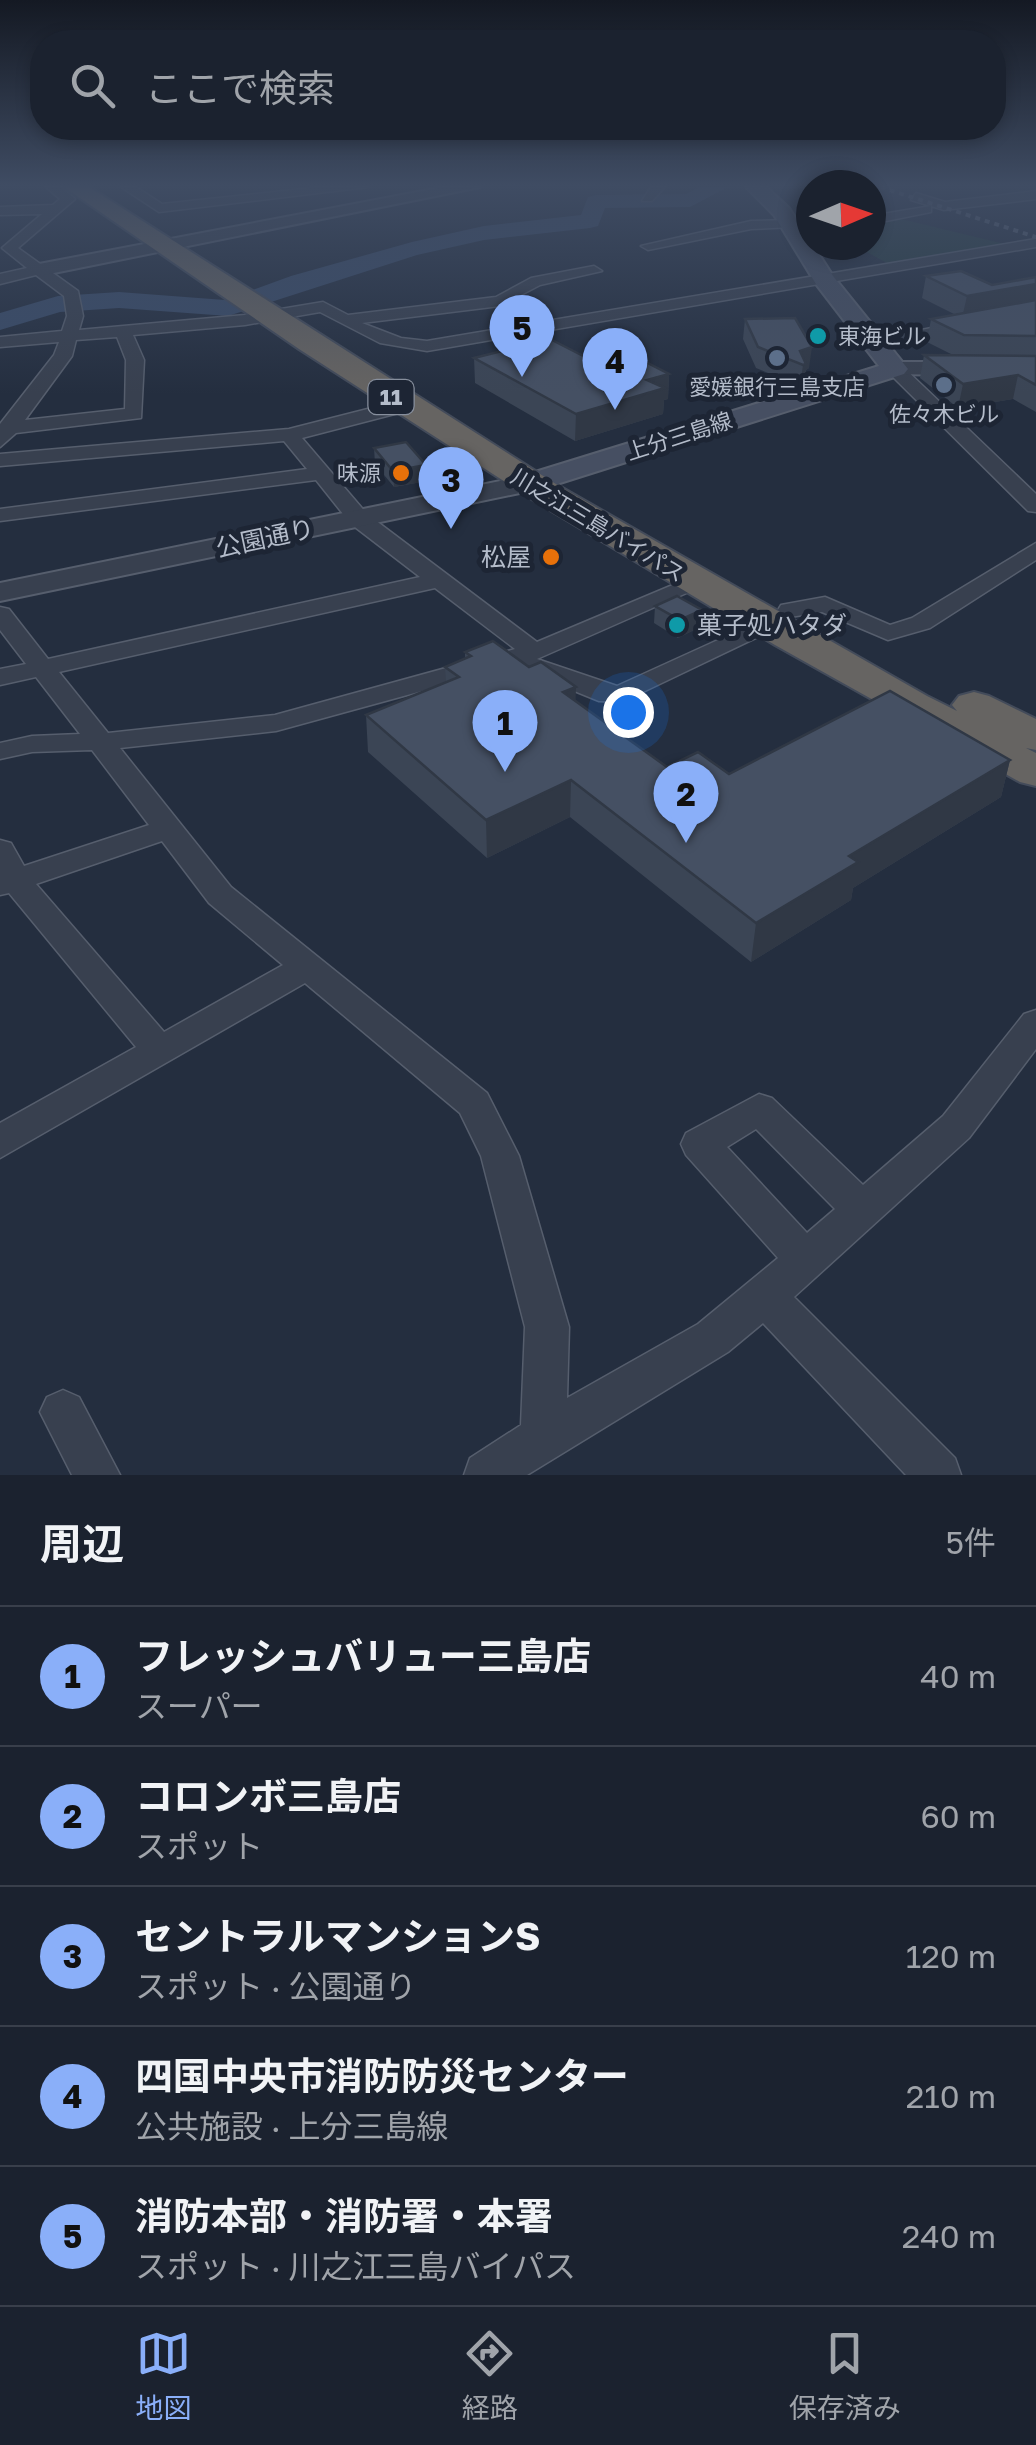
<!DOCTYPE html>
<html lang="ja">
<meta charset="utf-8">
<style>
body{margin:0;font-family:"Golos Text","Noto Sans JP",sans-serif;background:#242a37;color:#f1f3f6}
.compass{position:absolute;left:796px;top:170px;width:90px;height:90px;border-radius:50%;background:#1b222f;box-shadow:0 5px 15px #0003;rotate:88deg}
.you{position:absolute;left:628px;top:712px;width:35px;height:35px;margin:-25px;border:8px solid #fff;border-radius:50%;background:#1a73e8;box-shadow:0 0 0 15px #1a73e833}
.badge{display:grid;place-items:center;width:65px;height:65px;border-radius:50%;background:#8aaff9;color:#111;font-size:32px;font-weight:700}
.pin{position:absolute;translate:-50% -82px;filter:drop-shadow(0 2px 5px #0008)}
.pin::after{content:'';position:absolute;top:52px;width:35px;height:30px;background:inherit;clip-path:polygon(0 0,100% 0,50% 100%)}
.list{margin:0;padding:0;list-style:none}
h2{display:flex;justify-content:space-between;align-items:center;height:130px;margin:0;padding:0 40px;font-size:42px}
h2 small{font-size:32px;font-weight:400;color:#a0a4aa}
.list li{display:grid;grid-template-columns:65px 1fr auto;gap:30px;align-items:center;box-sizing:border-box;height:140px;padding:0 40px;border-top:2px solid #393f4b}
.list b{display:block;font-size:38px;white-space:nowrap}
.list p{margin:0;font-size:32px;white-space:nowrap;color:#a0a4aa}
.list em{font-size:32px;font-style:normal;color:#a0a4aa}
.icon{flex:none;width:55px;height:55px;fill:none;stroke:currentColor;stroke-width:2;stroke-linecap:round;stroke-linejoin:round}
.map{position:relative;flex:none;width:1036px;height:1475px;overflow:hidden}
.search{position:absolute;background:#1b222f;box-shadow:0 5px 15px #0003;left:30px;right:30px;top:30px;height:110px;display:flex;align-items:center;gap:25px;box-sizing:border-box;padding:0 35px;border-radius:40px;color:#a0a4aa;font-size:38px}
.sheet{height:830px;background:#1b222f}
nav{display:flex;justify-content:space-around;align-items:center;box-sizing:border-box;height:140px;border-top:2px solid #393f4b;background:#1b222f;font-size:28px;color:#a0a4aa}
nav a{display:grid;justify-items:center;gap:5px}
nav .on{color:#8aaff9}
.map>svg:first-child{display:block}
</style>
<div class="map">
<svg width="1036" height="1475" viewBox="0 0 1036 1475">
<rect width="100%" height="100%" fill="#242e3f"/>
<path fill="#263c40" d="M893 217 1009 245 896 268 854 245H871V222Z"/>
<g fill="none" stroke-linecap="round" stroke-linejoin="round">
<path fill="#394b68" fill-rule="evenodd" d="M700 187H728L690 207 605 208 598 226 590 228 484 240 417 255 228 316 119 308 60 312 0 330V313L58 296 119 292 225 300 291 276 412 242 484 226 581 215 588 197 596 195 686 194Z"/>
<g stroke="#565e6d" stroke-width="3">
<path id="minor" d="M46 187H61L75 199 18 248 78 291 83 316 79 330 245 315 323 302 348 315 496 297 531 278 594 266 602 271 540 285 500 306 362 323 401 338 427 341 1036 239V247L427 351 380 343 320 312 245 325 133 335 144 360 141 418 16 433 0 447V424L54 355 59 342 0 347V337L62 331 67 316 64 296 36 275 0 284V274L27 268 2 248 42 214 0 215V207L53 205 60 199ZM117 337 126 360 125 409 25 420 72 356 76 340Z
M121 187H136L162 204 321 187H368L159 212Z
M651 187H665L652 201H642Z
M1036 191V199L944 210 931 206V212L871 224V216L931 206 911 200 916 193 945 202Z
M789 220 794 227 751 229 648 250 641 246 751 221Z
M1036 307V317L871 347 862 342Z
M889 365H901L1036 494V512L1028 511 889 373Z
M403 400 410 402V410L302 438 367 514 537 642 687 579 695 577 707 584 537 659 617 686 762 620H780L783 625 622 702 599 701 513 666 276 731 120 748 231 887 487 1093 519 1156 569 1327 567 1398 698 1324 778 1258 686 1155 681 1144 686 1133 759 1094 772 1098 863 1185 943 1116 1024 1014 1036 1010V1049L969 1138 794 1297 955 1458 961 1475H906L763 1323 728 1352 527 1475H464L470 1458 521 1425 525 1327 481 1156 460 1113 305 983 0 1158V1123L136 1047 9 893 0 895V840L11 843 24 866 149 825 92 750 32 752 0 759V743L32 736 80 734 36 677 0 685V669L26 664 0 630V607L9 609 48 659 420 577 351 524 316 480 0 521V509L307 469 284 441 0 466V454L289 429ZM435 588 515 649 275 715 108 733 59 672ZM162 841 209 903 283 965 164 1032 36 884ZM756 1129 835 1209 807 1233 727 1147Z
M1036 543V560L930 628 888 640 822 612 790 617 778 610 781 605 825 597 890 625 912 618Z
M63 1390 79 1397 120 1475H72L40 1412 47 1397Z"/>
</g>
<g stroke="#565e6d" stroke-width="4">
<path id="tertiary" d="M444 187H480L39 276 29 270 39 264Z
M895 362H1036V376L887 374 884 369Z
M530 475 543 483 539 489 0 601V583Z"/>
</g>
<g stroke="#565e6d" stroke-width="4">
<path id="secondary" d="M746 187H766L789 208 833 276 904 364 908 369 904 374 541 489H519L515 483 519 477 879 366 816 284 774 215Z"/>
</g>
<g stroke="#434b5a" stroke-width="4">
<path id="trunk" d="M64 187H89L559 486 927 696 957 711 952 705 959 696 974 692 989 696 1036 719V750L1026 748 1036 753V786L1020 782 775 645 535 501 299 349Z"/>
</g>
<use href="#minor" fill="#38404f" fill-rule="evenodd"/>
<use href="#tertiary" fill="#38404f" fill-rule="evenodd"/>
<use href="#secondary" fill="#464f62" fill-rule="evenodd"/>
<use href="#trunk" fill="#666462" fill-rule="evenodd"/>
<path stroke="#5a6476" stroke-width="4" stroke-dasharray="5 5" stroke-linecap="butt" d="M880 187 1036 237"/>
</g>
<path fill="#3b4555" d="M926 276 992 285 1036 277V412L1013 399 958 408 920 378 924 355H953L927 342 931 319 956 315 922 298Z
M745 319 809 368 806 370 804 385 800 386 756 368 743 339Z
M474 358 597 363 669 374 668 399 664 400 663 414 575 441 475 383Z
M374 448 426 465 427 481 394 487 375 464Z
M655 606 700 627 678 638 654 623Z
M465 652 576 701 667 767 729 774 1010 760 1001 797 853 888 851 900 751 962 570 817 487 858 368 752 366 715 446 682 445 667 465 659Z"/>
<path fill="#303845" d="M1036 284V305L962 318 967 296Z
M812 347 809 368 806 370 804 385 800 386 803 365 800 351Z
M669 374 668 399 664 400 663 414 575 441 576 414 647 380Z
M1018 375 1013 399 958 408 963 384Z
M426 465 427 481 394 487 393 471Z
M702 610 700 627 678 638 680 620Z
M576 687 575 722 563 692Z
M1010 760 1001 797 853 888 851 900 751 962 756 923 849 856Z
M571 780 570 817 487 858 486 820Z"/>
<path fill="#455063" stroke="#303845" stroke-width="2.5" d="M961 271 992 285 1036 277V284L967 296 926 276Z
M1036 300V336L964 335 931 319Z
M795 318 812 347 800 351 806 364 803 365 758 347 745 319Z
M550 339 597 363 630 354 669 374 647 380 665 388 576 414 474 358Z
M924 355 1036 356V385L1018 375 963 384Z
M406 442 426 465 393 471 374 448Z
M677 596 702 610 680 620 655 606Z
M493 641 529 667 541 662 576 687 563 692 667 767 698 752 729 774 890 691 1010 760 849 856 858 862 756 923 571 780 486 820 366 715 459 677 445 667 471 656 465 652Z"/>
<linearGradient id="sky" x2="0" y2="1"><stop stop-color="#141923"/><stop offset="0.47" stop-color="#3f4c63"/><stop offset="1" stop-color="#3f4c63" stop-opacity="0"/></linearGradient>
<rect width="1036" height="394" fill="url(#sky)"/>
<g fill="#0f9aa8" stroke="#1d2534" stroke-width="4">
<circle cx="818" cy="336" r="10"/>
<circle cx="677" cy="625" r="10"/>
</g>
<g fill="#5c6f8a" stroke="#1d2534" stroke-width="4">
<circle cx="777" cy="358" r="10"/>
<circle cx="944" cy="385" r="10"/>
</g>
<g fill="#e8710a" stroke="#1d2534" stroke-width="4">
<circle cx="401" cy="473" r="10"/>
<circle cx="551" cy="557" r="10"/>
</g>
<g text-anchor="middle" stroke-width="10" stroke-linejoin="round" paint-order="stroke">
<g font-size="22" fill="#b4bcca" stroke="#1d2534">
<text x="838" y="344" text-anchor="start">東海ビル</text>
<text x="777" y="395">愛媛銀行三島支店</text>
<text x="944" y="422">佐々木ビル</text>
<text x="381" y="481" text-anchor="end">味源</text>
</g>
<rect fill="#1d2534" stroke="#878f9d" stroke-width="2.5" x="368.5" y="380" width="45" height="34" rx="8"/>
<g font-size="22" font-weight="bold" fill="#b4bcca">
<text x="391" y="405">11</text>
</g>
<g font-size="22" fill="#b4bcca" stroke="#1d2534">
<text transform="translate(679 436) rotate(-18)" y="8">上分三島線</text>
<text transform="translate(598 525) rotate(31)" y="8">川之江三島バイパス</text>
</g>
<g font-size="25" fill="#b4bcca" stroke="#1d2534">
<text transform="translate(265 538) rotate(-12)" y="9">公園通り</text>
</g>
<g font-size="25" fill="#b4bcca" stroke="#1d2534" text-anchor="end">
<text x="531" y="566">松屋</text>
<text x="697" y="634" text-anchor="start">菓子処ハタダ</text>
</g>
</g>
</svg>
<svg class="compass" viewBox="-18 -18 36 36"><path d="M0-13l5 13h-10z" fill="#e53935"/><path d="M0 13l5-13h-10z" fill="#a0a4aa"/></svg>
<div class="you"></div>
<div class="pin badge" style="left:505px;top:772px">1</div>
<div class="pin badge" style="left:686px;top:843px">2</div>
<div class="pin badge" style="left:451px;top:529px">3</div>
<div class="pin badge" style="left:615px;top:410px">4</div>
<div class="pin badge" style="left:522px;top:377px">5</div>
<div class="search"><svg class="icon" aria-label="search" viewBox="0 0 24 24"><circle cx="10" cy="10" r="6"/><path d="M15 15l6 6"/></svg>ここで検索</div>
</div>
<section class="sheet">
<h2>周辺<small>5件</small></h2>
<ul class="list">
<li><span class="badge">1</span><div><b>フレッシュバリュー三島店</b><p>スーパー</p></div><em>40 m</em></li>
<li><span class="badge">2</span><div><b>コロンボ三島店</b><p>スポット</p></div><em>60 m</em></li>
<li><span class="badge">3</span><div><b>セントラルマンションS</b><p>スポット · 公園通り</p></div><em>120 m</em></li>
<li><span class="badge">4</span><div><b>四国中央市消防防災センター</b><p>公共施設 · 上分三島線</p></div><em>210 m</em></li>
<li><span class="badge">5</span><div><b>消防本部・消防署・本署</b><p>スポット · 川之江三島バイパス</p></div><em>240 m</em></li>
</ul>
</section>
<nav>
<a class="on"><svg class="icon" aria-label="map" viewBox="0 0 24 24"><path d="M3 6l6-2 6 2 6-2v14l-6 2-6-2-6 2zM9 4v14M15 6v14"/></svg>地図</a>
<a><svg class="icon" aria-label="directions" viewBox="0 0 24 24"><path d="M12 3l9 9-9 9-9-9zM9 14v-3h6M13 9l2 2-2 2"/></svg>経路</a>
<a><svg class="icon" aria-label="saved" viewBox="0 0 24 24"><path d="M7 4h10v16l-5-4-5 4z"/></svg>保存済み</a>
</nav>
